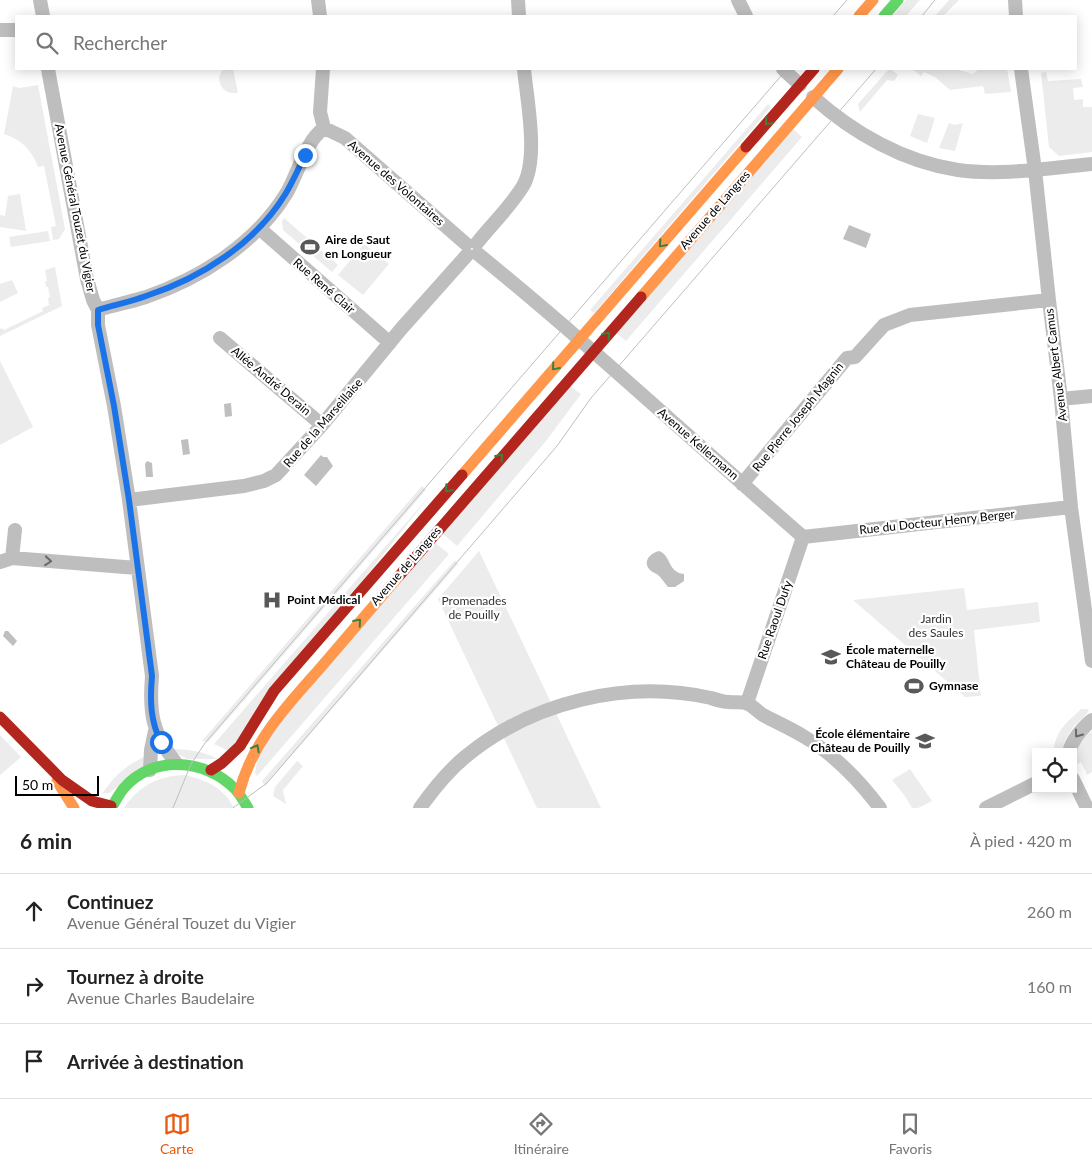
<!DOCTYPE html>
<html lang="fr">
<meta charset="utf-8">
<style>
body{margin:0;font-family:Lato,sans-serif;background:#f2f2f2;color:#222}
.controls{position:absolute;right:15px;bottom:15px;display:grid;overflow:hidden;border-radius:0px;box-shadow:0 2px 12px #0003}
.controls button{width:45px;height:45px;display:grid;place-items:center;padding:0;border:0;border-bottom:1px solid #e0e0e0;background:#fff;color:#222;font:25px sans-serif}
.scale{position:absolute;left:15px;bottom:12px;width:84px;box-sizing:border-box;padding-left:5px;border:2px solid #000;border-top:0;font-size:14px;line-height:18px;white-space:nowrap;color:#000;-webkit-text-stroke:4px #fff;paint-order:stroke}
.stop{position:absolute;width:15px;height:15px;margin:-11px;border:4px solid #1a73e8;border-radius:50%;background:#fff}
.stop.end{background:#1a73e8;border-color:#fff;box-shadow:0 1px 5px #0008}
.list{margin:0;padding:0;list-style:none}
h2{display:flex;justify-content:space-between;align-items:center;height:65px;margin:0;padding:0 20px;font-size:21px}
h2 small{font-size:16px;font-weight:400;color:#767676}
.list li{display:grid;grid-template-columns:32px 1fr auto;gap:15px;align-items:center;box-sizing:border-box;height:75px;padding:0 20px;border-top:1px solid #e0e0e0}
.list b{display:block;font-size:19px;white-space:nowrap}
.list p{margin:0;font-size:16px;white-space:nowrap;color:#767676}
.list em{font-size:16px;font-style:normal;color:#767676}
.icon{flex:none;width:28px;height:28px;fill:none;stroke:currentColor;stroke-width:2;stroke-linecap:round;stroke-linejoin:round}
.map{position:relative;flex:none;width:1092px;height:808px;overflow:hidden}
.search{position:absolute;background:#fff;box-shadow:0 2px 12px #0003;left:15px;right:15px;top:15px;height:55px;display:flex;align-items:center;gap:12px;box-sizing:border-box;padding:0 18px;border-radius:0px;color:#767676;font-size:19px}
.sheet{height:290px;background:#fff}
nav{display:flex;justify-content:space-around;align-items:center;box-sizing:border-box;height:70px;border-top:1px solid #e0e0e0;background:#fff;font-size:14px;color:#767676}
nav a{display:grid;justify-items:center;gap:2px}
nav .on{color:#ea580c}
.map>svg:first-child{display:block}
</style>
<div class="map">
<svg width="1092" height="808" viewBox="0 0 1092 808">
<rect width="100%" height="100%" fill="#fff"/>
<path fill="#ececec" d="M906 0H920L906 16H892Z
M949 0H959L943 16H935Z
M223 69H233L238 93C226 94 220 89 219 77Z
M889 69H891L898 75 894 81 887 80 860 112 858 104Z
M912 69H955L973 74 979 69H1007L1011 92 985 94 983 86 950 90 935 77 924 72 921 76Z
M1046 72 1048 81 1081 79 1083 87 1073 88 1074 100 1083 99V107H1092V152L1059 156 1049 147 1041 73Z
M38 85 65 229 59 239 53 240 51 227 56 226 44 166 38 167C32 150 21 139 4 134L13 86 19 88Z
M768 104 771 107 594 313 590 310Z
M918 114 935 118 927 143 910 136Z
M949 123 955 125 963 123 955 151 939 148Z
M792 128 802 137 626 341 616 333Z
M20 194 26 231 0 227V215L5 216 8 196Z
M284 218 338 265 332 272 283 230 282 221Z
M48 231 50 241 11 247 9 237Z
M364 244 389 264 363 295 338 275Z
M55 267 62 306 0 336V329L2 328 4 330 43 311 42 308 49 305 48 298 50 297 48 287H46L45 282 47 281 45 270Z
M12 280 18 293 0 302V284Z
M0 361 33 427 0 445Z
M570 386 581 394 546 441 457 546 443 534Z
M422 486 426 490 208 742 202 741Z
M431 494 229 751 214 744Z
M433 541 449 554 257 776 255 773 259 749Z
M479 551 601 808H537L438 599Z
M455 560 458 564 265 786 262 781Z
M964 588 967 610 1038 602 1040 622 974 630 981 696 965 697 853 600Z
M1081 709H1089C1086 717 1081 719 1075 725 1069 732 1064 742 1062 752H1053C1057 728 1066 724 1081 709Z
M1092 731V772L1087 775 1081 762 1074 766C1074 751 1080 739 1092 731Z
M0 735 21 757 0 775Z
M169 749C187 749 202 751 218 759H187Z
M146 756V766L109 793 102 794C115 775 125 766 146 756Z
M297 761 303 766 283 790 286 804 273 796 275 787Z
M910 769 932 801 918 808H912L905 796 892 780Z
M184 775C205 779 224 788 234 808H124C139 786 157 776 184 775Z"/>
<path fill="#bfbfbf" d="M849 225 871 234 866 248 843 239Z
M231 403 232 416 225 417 224 404Z
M188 439 190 454 183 455 181 440Z
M321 455 323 457H327L333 466 316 486 304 475Z
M147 461 152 463 153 477H146L145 464Z
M659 551C672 556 667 572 684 574V581L675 587H668C665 584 663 580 660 577 657 573 653 573 650 570 642 562 650 553 659 551Z
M5 631H8L17 641 13 646 3 636Z"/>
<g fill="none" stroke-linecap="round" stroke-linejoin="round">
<path stroke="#bebebe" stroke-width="14" d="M40 0 43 16
M318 0 320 16
M518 0 519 16
M738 0 746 16
M1015 0 1016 16
M0 30H16
M48 69 87 279 93 300 98 310V325L114 406 129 500 152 676C149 713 152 733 176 763
M783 69 800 85
M1021 69 1035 170 1049 300 1061 399 1071 507 1092 661
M813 97C853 133 904 162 958 170 1002 176 1048 168 1092 164
M324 128 345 138 466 244
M259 228 390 343
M477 243C492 224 511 206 523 186 539 159 527 100 524 69
M478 254C590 345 695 443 803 537
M98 310C114 305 130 302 146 297 201 278 255 244 286 194 298 174 305 142 324 128L320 112 323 69
M220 338 322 425
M1061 399 1092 396
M742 484 847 358 855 357 884 325 910 315 1049 300
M129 500 244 486 264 481 276 475 322 425 401 329 467 255
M803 537 1071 507
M12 558 15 530
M0 562 12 558 137 568
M747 703 803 537
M1069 752C1073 738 1081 729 1092 720
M150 770 151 750 155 731
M1073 779 1087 808
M420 808C432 791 448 771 465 757 532 702 626 679 711 698 717 700 723 702 729 702 735 703 743 701 748 704 753 706 758 712 763 715 776 722 790 728 803 736 834 754 859 780 880 808
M986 808 1036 783"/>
<path stroke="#63d668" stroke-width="11" d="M884 16 898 0
M111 808C115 802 119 794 124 788 152 755 205 758 235 789 240 794 244 802 248 808"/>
<path stroke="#ff974d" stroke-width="11" d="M859 16 873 0
M641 297 838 69
M462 475 746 147
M57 781 74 808
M239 793C252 741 288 705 322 666 348 636 373 606 399 576"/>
<path stroke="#b3261e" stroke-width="11" d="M746 147 814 69
M399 576 641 297
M0 717 62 780 92 801 111 806
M211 770 222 763 240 746 274 691 462 475"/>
<path stroke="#bebebe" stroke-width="1" d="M833 16 847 0
M922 16 935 0
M173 808 191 764 205 743 787 69
M233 808 267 783 557 446 591 398 876 69"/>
</g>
<defs><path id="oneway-chevron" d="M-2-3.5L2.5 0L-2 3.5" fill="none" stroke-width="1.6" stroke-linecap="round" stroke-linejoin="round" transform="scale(1.25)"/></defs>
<g stroke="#3b803e">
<use href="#oneway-chevron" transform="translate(768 122) rotate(131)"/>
<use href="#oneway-chevron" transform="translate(662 244) rotate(131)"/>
<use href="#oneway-chevron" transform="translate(607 335) rotate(-48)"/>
<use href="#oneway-chevron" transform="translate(555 367) rotate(131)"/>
<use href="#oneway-chevron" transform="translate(500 457) rotate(-49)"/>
<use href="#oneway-chevron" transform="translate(448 489) rotate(131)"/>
<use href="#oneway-chevron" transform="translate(358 622) rotate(-49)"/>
<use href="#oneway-chevron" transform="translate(256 748) rotate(-62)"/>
</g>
<g stroke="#686868">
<use href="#oneway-chevron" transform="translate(48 561) rotate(5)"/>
<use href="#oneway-chevron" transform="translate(1078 734) rotate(126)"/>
</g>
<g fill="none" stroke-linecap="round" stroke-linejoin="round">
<path stroke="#1a73e8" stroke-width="6" d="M161 742C150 721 150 699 152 676L129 500 114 406 98 325V310C114 305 130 302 146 296 201 278 256 243 286 193 293 181 299 168 305 155"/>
</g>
<defs>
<g id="stadium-bare" transform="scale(1.5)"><path d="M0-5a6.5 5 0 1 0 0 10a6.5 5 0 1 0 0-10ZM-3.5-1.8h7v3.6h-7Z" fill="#595959" stroke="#fff" stroke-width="2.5" paint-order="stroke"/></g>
<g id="hospital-bare" transform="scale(1.5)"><path d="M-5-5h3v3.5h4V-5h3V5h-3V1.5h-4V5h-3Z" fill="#595959" stroke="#fff" stroke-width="2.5" paint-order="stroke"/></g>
<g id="school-bare" transform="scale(1.5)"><path d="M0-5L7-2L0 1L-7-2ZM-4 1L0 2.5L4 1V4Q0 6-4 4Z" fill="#595959" stroke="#fff" stroke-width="2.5" paint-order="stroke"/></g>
</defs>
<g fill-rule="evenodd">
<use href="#stadium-bare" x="310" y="247"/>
<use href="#hospital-bare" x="272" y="600"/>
<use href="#school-bare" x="831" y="657"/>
<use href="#stadium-bare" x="914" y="686"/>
<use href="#school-bare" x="925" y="741"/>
</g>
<g text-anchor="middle" stroke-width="4.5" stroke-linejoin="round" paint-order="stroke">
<g font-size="12" fill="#000" stroke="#fff">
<text transform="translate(396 183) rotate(41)" y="4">Avenue des Volontaires</text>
<text transform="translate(75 208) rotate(79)" y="4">Avenue Général Touzet du Vigier</text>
<text transform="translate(715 210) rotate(-49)" y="4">Avenue de Langres</text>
<text transform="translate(324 286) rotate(41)" y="4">Rue René Clair</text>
<text transform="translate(1056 365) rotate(-97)" y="4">Avenue Albert Camus</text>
<text transform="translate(271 381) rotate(40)" y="4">Allée André Derain</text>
<text transform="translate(798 417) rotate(-51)" y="4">Rue Pierre Joseph Magnin</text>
<text transform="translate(323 423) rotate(-49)" y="4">Rue de la Marseillaise</text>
<text transform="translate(698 444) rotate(41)" y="4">Avenue Kellermann</text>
<text transform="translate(937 522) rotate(-6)" y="4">Rue du Docteur Henry Berger</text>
<text transform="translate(406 566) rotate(-49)" y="4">Avenue de Langres</text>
<text transform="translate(775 620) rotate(-71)" y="4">Rue Raoul Dufy</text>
</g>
<g font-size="12" font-weight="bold" fill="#000" stroke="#fff" text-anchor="start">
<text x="325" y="244">Aire de Saut<tspan x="325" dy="14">en Longueur</tspan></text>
<text x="287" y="604">Point Médical</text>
<text x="846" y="654">École maternelle<tspan x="846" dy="14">Château de Pouilly</tspan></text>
<text x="929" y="690">Gymnase</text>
<text x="910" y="738" text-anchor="end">École élémentaire<tspan x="910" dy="14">Château de Pouilly</tspan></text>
</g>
<g font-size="12" fill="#333" stroke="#fff">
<text x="474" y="605">Promenades<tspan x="474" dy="14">de Pouilly</tspan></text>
<text x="936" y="623">Jardin<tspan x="936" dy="14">des Saules</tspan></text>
</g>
</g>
</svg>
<div class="controls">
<button><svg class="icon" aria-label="locate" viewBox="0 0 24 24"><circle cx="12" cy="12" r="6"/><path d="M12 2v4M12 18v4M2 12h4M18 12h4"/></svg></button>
</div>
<div class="scale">50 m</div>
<div class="stop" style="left:161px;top:742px"></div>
<div class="stop end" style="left:305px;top:155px"></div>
<div class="search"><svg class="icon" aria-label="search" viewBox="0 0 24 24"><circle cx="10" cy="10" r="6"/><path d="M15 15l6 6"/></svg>Rechercher</div>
</div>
<section class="sheet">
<h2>6 min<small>À pied · 420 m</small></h2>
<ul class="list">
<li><svg class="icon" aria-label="ahead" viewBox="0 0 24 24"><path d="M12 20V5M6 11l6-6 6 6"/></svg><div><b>Continuez</b><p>Avenue Général Touzet du Vigier</p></div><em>260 m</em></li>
<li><svg class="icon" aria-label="right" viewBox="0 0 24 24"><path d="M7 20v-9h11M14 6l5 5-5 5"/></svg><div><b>Tournez à droite</b><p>Avenue Charles Baudelaire</p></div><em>160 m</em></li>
<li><svg class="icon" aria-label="arrive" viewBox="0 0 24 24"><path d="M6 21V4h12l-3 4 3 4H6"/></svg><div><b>Arrivée à destination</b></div></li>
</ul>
</section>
<nav>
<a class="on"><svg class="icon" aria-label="map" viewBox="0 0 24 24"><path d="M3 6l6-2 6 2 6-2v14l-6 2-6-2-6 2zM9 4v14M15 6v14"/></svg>Carte</a>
<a><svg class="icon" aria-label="directions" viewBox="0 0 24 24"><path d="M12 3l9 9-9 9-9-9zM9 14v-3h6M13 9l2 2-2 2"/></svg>Itinéraire</a>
<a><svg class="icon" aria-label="saved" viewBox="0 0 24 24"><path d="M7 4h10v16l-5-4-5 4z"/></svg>Favoris</a>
</nav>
